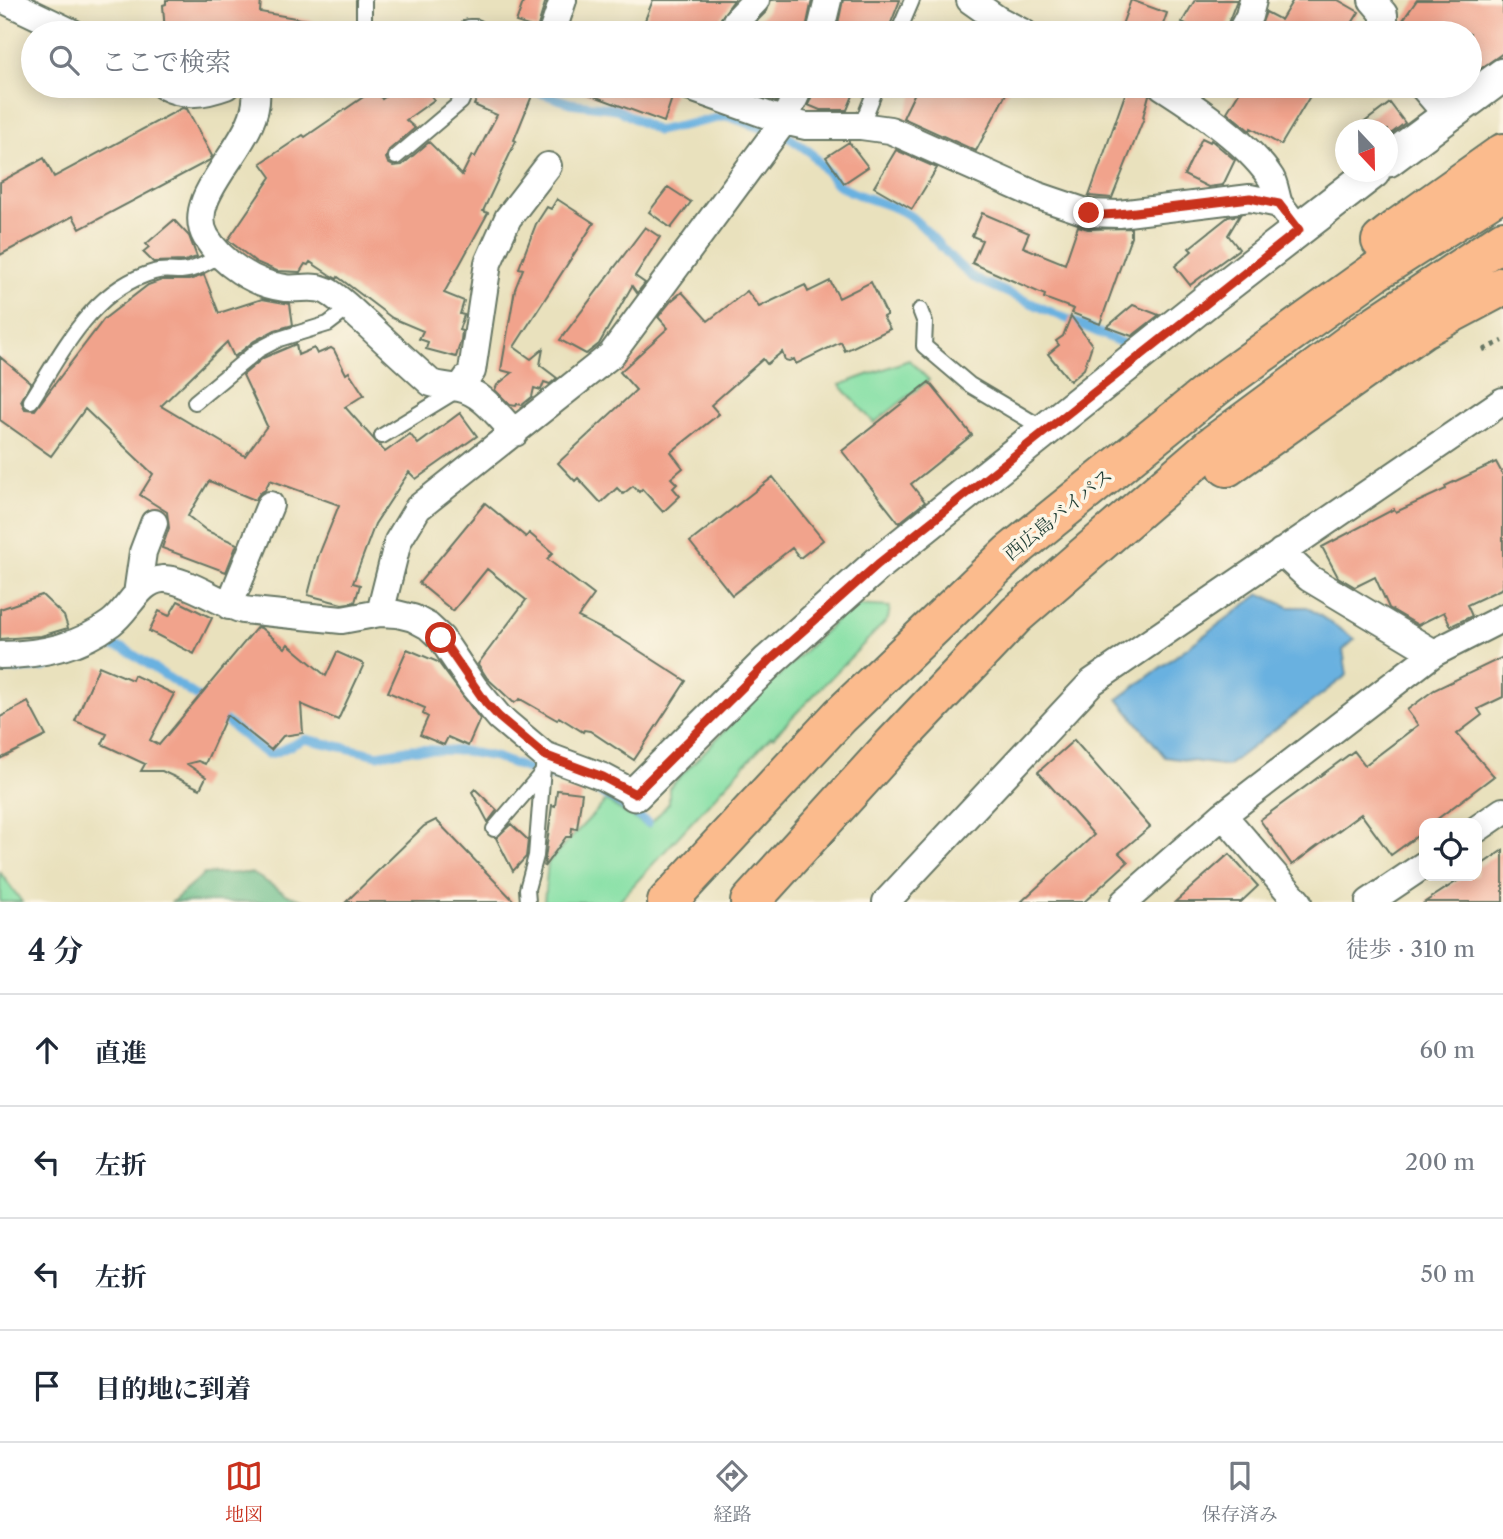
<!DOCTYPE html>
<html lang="ja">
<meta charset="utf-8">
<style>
body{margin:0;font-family:"Libre Caslon Text","Noto Serif JP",serif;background:#f6f6f7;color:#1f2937}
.controls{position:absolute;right:21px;bottom:21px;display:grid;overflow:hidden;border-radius:14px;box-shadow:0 4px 18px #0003}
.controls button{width:63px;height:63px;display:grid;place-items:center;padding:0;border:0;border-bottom:2px solid #e0e1e3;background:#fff;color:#1f2937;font:35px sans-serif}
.compass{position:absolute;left:1335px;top:119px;width:63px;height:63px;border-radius:50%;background:#fff;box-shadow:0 4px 18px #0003;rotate:158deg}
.stop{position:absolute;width:21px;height:21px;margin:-16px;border:5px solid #c8321e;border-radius:50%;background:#fff}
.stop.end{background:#c8321e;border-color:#fff;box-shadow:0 2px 7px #0008}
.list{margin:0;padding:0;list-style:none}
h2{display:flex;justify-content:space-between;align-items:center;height:91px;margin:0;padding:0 28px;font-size:30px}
h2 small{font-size:23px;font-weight:400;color:#747a83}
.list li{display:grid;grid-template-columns:46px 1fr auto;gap:21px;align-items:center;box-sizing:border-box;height:112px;padding:0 28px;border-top:2px solid #e0e1e3}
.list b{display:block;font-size:26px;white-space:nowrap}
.list em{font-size:23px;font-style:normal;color:#747a83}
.icon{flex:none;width:38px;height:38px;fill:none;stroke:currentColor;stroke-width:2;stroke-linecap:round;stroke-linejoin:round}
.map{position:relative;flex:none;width:1503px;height:902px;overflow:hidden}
.search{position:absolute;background:#fff;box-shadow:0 4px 18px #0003;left:21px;right:21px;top:21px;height:77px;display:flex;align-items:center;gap:18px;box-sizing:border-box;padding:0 24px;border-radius:38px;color:#747a83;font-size:26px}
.sheet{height:539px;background:#fff}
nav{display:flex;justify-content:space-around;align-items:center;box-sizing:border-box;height:98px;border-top:2px solid #e0e1e3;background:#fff;font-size:19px;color:#747a83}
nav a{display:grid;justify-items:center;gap:4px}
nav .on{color:#c8321e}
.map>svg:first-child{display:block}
</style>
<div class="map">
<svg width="1503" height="902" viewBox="0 0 1503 902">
<rect width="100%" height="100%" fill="#fcf5e5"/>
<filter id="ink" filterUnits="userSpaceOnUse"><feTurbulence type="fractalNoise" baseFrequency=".0143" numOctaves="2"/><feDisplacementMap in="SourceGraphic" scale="14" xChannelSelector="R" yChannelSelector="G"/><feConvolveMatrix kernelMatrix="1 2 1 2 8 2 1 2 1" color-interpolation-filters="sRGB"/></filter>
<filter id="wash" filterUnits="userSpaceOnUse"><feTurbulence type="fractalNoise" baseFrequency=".00686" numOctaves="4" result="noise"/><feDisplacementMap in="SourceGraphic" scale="28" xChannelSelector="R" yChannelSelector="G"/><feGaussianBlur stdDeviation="1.57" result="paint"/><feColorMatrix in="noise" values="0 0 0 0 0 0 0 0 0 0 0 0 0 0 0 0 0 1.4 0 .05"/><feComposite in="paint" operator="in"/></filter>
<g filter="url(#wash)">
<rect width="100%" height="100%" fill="#e9e1bd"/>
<path fill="#86e0a6" stroke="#528e6d" stroke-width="2" d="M909 360 929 380 874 423 840 385Z
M852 605 890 607 888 619 773 737 771 736 618 902H544L548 862 606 801 648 827 669 803V788L759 695Z
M0 872 22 902H0Z"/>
<path fill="#6cbe8b" stroke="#467e60" stroke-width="2" d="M252 873 288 895 307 902H172L204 874Z"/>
<path fill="#69b1e0" stroke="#44778a" stroke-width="2" d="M1260 594 1289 607H1307L1355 639 1343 650 1347 675 1227 766 1165 757 1118 699Z"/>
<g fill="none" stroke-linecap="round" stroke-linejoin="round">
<path stroke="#69b1e0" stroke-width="9" d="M519 86 570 103 617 109 657 131 727 116 790 138 810 152 837 184 846 189C867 201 897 204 915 220 936 238 951 262 974 278L1124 344
M0 670 44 667 108 645 125 649 207 703
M216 713 261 750 268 754 277 752 305 739 378 755 412 749 463 751 495 757 530 770 590 787 623 805 648 823"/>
</g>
<g id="blocks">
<path fill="#f1a38c" d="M166 0H261L260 12 313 21 311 33H165L163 5 166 4Z
M524 0H546L537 29 516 22Z
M653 0H734L721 18V26L726 33H640Z
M771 0H812L805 33H745L767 11Z
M843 0H900L887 33H836Z
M1131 0 1167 13 1160 33H1119Z
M1195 0H1237L1224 33H1203L1182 22Z
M1293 0H1338L1359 12 1346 33H1258L1266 12 1281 20Z
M1417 0H1503V53L1470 76V33H1400L1407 24 1403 20Z
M415 86H424L434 100 406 120 415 128 389 150 386 158 388 163 393 166 402 165 429 142 462 175 472 155 475 157 497 115 474 105 482 86H536L514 140 516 141 483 211 488 213 444 293 464 301 460 314 464 315 459 330 462 331 461 340 456 357 426 349 428 342 419 339 423 331 392 318 338 277 337 279 330 275 310 262 308 265 305 264 300 272 277 271 256 262 228 240 271 177 261 163 303 135 305 137 372 91 373 93 377 91 382 99 396 89 401 95Z
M573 86H663L671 88 673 95 664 122 572 88Z
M732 86H783L776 101Z
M816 86H857L847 110H820L808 105Z
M918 86H1010L976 151 903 118Z
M1128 86H1146L1149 95 1143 117 1144 118 1112 198 1089 196Z
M1243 86H1316L1281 145 1251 128 1250 131 1227 112Z
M1390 103 1405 123 1388 136V130H1354Z
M182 108 187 109 212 156 210 160 80 229 73 216 0 255V182L44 158 54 177Z
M1202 138 1210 142 1211 140 1235 160 1223 185 1208 187 1184 175Z
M849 142 868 167 844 183 826 157Z
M896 150 937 168 912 209 874 187Z
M668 187 691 202 671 228 649 212Z
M557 199 594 223 514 347 531 359 543 349 540 365 557 378 550 384 544 382 541 390 534 388 532 397 522 405 517 404 516 406 510 405 495 390 497 385 512 373 501 370 515 289 523 269 519 268 536 224 547 207 551 209Z
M982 213 1029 233 1023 247 1065 264 1078 226 1088 229 1131 228V237L1100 324 1072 313 1074 309 1044 298 1045 295 972 263 982 240 972 236Z
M1240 215 1228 235 1239 249 1190 285 1175 266 1192 251 1189 248 1228 217Z
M174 220 189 236 197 257 185 261 153 262 143 252 149 247 146 244Z
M645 227 660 237 635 276 645 283 637 293 632 286 599 344 586 354 560 340Z
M204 275 219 313 262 299 290 304 293 325 275 330 254 341 234 357 227 342 161 406 245 456 267 426 243 375 263 358 296 344 298 355 314 348 317 354 331 348 334 350 346 374 349 372 364 395 345 407 385 452 410 434 418 444 460 413 477 436 416 479 409 472 375 524 353 583 360 585 355 602 342 604 308 595 318 557 339 505 270 480 265 490 260 493 255 500 209 481 188 516 207 531 237 544 226 572 162 548 169 528 167 512 140 495 153 474 85 409 51 456 0 420V357L31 383 21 401 25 409 35 410 104 319 148 285 162 280H189Z
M830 281 839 298 871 282 887 315 883 317 890 329 845 351 841 342 796 364 794 359 789 361 785 360 782 352 767 364 763 359 711 405 719 414 671 452 683 468 671 478 677 484 673 488 680 496 663 512 642 489 639 492 633 486 623 494 617 488 601 503 578 478 575 481 558 463 636 390 620 372 668 328 658 317 671 301 682 292 708 321 747 291 759 307 805 285 808 292Z
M1133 305 1159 315 1132 336 1107 327Z
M1071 316 1092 345 1084 369 1070 381 1048 354 1059 345 1056 341 1063 336Z
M929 382 972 435 911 484 925 502 899 523 842 451Z
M1496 462 1503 475V588L1467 605 1472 616 1451 626 1444 612 1418 625 1389 608 1375 577 1355 587 1338 577 1322 547 1394 509 1396 512 1446 489 1445 486Z
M773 477 823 540 800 558 792 548 732 595 690 542Z
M485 503 526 537 529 533 553 553 547 559 594 595 578 617 621 639 686 681 634 760 590 731 584 730 583 732 559 717 557 720 520 699 514 703 487 678 478 664 526 600 487 569 453 611 419 583Z
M42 595 64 616 68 628 41 636 0 639V609Z
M178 601 212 618 194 654 149 631 159 611 169 616Z
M257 627 261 628 285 648 288 644 326 676 337 652 364 664 338 720 301 704 303 733 283 736 271 750 227 715 205 764 198 761 187 764 206 777 200 789 162 771H141L145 764 102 744 107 734 75 721 99 666 132 680 134 675 174 694 150 740 159 745Z
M407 649 438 662 480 719 468 746 448 737 444 745 420 735 428 717 423 714 425 708 388 692Z
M1503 657V697L1478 709 1482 715 1457 734 1494 776 1432 823H1424V831L1391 855 1361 814 1292 865 1260 820 1354 751 1365 765 1418 725 1407 710 1434 690Z
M28 702 46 736 0 759V717Z
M1074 740 1150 827 1119 853 1128 862 1084 902H1021L1094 835 1038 772Z
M475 789 497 810 488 822 472 792Z
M557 790 582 793 577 829 572 828 571 837H566L544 867 552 805 555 806Z
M436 820 515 902H346L424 826Z
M511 824 528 840 526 857 513 871 496 838Z
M1503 850V902H1425L1465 876H1477V868Z
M1229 854 1258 886 1241 902H1175Z"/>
</g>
</g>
<g filter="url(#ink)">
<use href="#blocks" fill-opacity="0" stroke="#667664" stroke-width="2"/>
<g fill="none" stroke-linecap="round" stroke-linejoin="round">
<g stroke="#667664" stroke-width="18">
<path id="service" d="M364 0V21L368 33
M898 33 912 0
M861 126 877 86
M396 157 461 102 468 86
M920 310 925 323 924 346 970 385 1044 429
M31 401C63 351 92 289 154 272 163 269 171 271 181 271 196 270 207 263 220 255
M195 402 258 350 279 339 328 324 349 308
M382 436 459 389
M494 829 542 773
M528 902 527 889 536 856 544 755"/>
</g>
<g stroke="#667664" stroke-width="30">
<path id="minor" d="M4 0 73 33
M970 0 997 19 1024 33
M1372 0 1384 14V33
M736 21 756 0
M470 33H475
M552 33 563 0
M820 33 828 0
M1240 33 1249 16 1253 0
M164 86C185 97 204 94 226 86
M255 86C268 138 180 192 206 237 221 262 255 285 285 288 299 290 313 284 327 291 342 299 355 314 368 325 389 345 410 364 431 383 441 386 449 386 459 388 482 392 499 417 515 433
M686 86 784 121 806 126H861L890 130 1036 195 1089 213 1119 214 1250 198 1279 204 1299 230
M1162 86C1195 107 1250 145 1271 178 1275 185 1276 196 1279 204
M1422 86 1447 115
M460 388 472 371 488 263 508 218 548 166
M1281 552 1309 578 1434 653
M137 594 143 552 154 523
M229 606 270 505
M380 613 398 541 418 508 611 355 784 121 800 86
M0 655C39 655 79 647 111 623 129 610 139 580 163 579 184 578 221 604 243 610L342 620 380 613 397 614 413 618 428 626 441 638 474 687 499 717 544 755 603 777 635 794
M1223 815 1298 902
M1477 829 1503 811
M886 902 1092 682 1503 401
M1124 902 1223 815 1434 653 1503 618
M1369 902 1424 865"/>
</g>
<g stroke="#667664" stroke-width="37">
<path id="tertiary" d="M1388 160 1503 75
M635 794 769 661 878 564 1214 295 1373 172"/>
</g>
<g stroke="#667664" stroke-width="42">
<path id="motorway" d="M1381 241 1396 229 1503 153
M1227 467 1422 329 1503 286
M667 902 840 716 1010 553 1219 384 1375 272 1503 190
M750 902 887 751 1016 615 1213 445 1368 330 1503 240"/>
</g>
<path stroke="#667664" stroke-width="4.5" stroke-dasharray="5 5" stroke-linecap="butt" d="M1483 350 1503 341"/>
<use href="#service" stroke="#fff" stroke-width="14"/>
<use href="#minor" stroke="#fff" stroke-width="26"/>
<use href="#tertiary" stroke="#fff" stroke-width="33"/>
<use href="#motorway" stroke="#fbbb8d" stroke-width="38"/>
</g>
</g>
<g fill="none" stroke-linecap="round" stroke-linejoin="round" filter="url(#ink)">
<path stroke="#c8321e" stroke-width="9" d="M441 638 486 703 499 717 544 755 603 777 635 794 769 661 878 564 1299 230 1279 204 1250 198 1119 214 1103 215 1089 213"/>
</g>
<g text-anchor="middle" stroke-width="7" stroke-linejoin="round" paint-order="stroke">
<g font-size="19" fill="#1f3d34" stroke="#fcf5e5">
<text transform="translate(1058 514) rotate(-39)" y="7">西広島バイパス</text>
</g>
</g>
</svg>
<div class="controls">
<button><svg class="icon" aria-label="locate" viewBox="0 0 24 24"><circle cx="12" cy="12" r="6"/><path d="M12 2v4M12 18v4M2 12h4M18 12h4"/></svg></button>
</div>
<svg class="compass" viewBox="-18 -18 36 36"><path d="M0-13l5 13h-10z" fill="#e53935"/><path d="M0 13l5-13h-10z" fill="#747a83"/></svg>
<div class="stop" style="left:441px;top:638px"></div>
<div class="stop end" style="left:1089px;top:213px"></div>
<div class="search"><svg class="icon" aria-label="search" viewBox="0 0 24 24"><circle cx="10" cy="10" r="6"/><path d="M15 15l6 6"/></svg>ここで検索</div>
</div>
<section class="sheet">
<h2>4 分<small>徒歩 · 310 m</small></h2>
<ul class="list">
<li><svg class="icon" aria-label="ahead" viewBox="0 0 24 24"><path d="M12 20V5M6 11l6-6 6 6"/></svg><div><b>直進</b></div><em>60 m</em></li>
<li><svg class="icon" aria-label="left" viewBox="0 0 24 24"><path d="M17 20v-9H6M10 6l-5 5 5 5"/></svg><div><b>左折</b></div><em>200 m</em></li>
<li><svg class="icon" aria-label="left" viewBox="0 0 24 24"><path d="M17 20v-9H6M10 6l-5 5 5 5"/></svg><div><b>左折</b></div><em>50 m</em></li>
<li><svg class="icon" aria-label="arrive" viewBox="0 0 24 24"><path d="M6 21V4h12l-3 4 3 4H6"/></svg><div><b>目的地に到着</b></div></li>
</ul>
</section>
<nav>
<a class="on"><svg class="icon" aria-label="map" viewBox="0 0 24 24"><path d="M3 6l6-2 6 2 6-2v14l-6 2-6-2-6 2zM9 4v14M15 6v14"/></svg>地図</a>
<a><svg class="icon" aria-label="directions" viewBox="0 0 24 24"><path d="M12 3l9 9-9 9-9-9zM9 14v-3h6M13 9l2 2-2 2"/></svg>経路</a>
<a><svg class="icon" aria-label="saved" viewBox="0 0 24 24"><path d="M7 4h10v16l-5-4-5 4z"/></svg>保存済み</a>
</nav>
